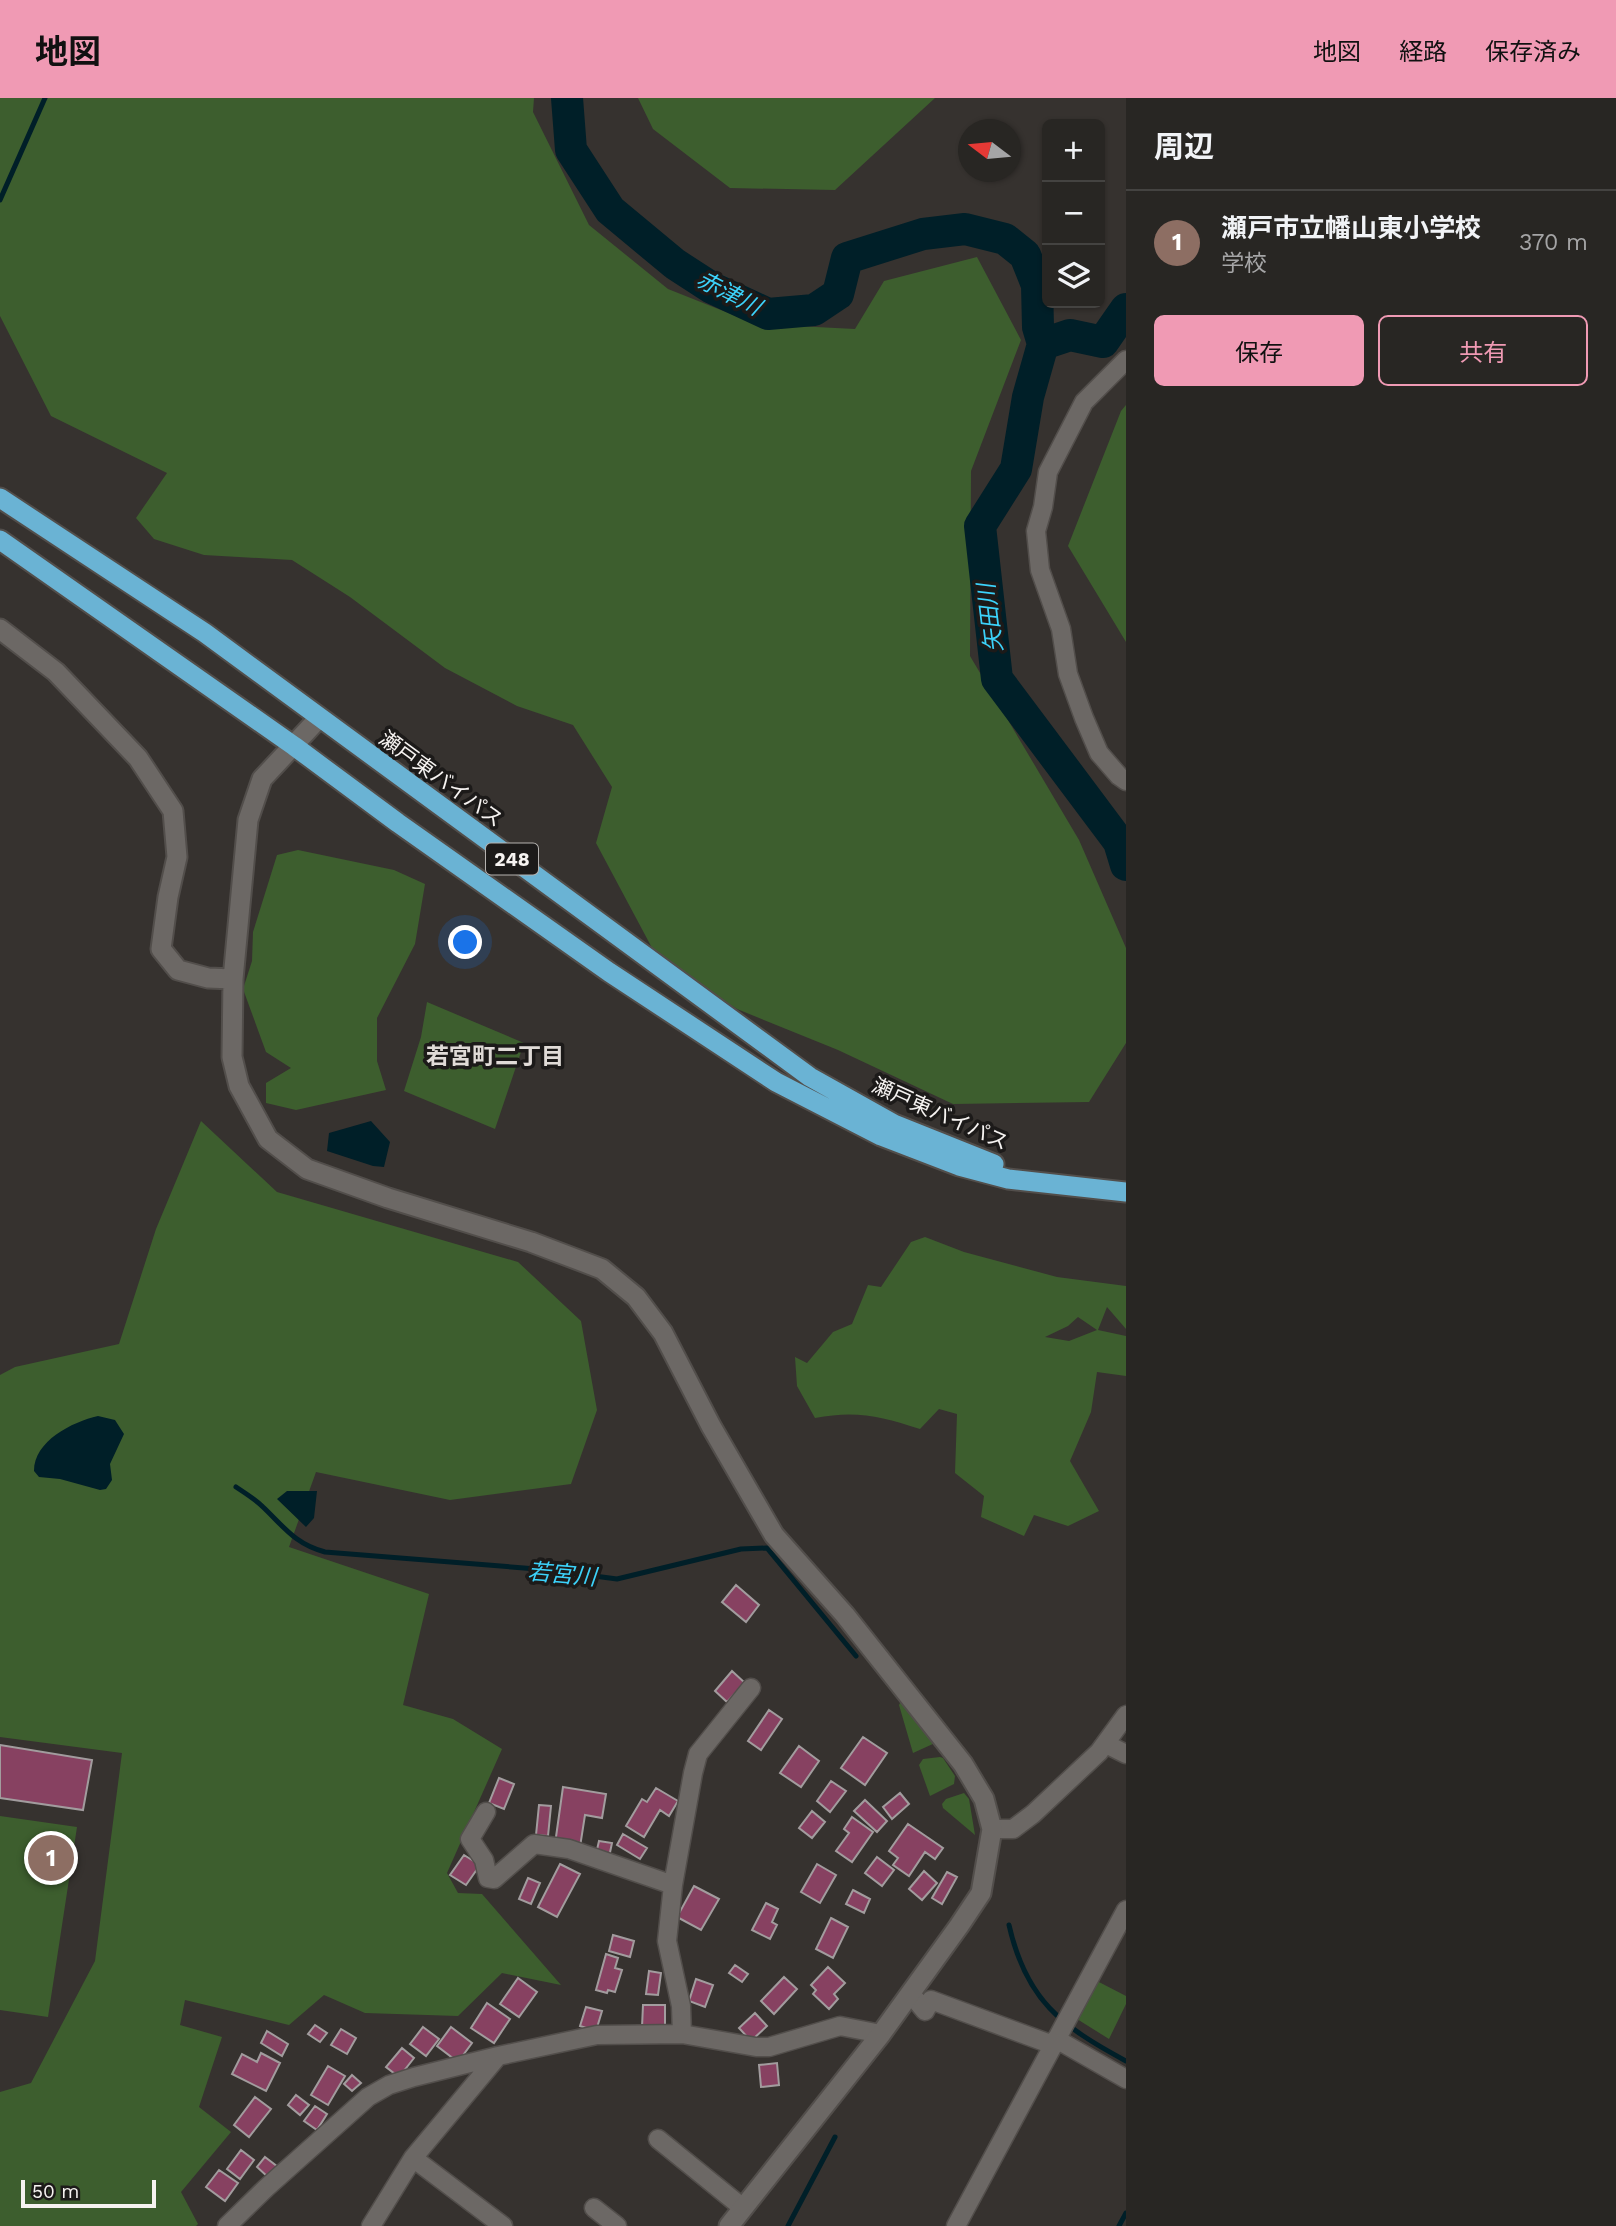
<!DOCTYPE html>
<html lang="ja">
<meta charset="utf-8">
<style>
body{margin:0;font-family:"Work Sans","Noto Sans JP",sans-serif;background:#343230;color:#f1f3f6}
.controls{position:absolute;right:21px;top:21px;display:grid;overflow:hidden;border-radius:10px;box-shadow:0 2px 5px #0004}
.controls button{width:63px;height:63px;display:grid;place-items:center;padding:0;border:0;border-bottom:2px solid #444341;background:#282623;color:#f1f3f6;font:35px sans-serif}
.compass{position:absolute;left:958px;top:21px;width:63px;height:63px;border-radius:50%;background:#282623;box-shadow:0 2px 5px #0004;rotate:286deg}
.scale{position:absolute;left:21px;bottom:18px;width:135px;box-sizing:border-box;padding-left:7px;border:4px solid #f6f3f1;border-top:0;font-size:19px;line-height:24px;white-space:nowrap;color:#f6f3f1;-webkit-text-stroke:5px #1c1a19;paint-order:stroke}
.you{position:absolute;left:466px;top:845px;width:24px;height:24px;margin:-18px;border:5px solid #fff;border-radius:50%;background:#1a73e8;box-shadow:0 0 0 10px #1a73e833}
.badge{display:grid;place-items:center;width:46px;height:46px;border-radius:50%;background:#f09ab4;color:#fff;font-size:23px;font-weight:700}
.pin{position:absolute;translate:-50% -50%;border:4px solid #fff;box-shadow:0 2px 7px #0006}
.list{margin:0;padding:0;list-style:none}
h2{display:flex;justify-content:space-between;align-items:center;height:91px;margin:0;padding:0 28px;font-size:30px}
h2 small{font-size:23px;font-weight:400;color:#a5a5a6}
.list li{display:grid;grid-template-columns:46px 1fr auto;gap:21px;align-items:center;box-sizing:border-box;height:105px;padding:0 28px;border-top:2px solid #444341}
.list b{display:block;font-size:26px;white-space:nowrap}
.list p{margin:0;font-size:23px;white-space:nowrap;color:#a5a5a6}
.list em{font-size:23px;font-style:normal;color:#a5a5a6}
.actions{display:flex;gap:14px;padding:21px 28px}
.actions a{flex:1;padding:16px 0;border:2px solid #f09ab4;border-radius:10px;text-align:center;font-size:24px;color:#f09ab4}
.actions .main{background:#f09ab4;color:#111}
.icon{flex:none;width:38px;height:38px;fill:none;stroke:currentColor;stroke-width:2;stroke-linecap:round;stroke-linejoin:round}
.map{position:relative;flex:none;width:1126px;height:2128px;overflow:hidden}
header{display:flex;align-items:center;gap:42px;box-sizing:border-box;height:98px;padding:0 35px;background:#f09ab4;color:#111}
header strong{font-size:33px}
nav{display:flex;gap:38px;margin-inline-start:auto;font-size:24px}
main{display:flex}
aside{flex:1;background:#282623}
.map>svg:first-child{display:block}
</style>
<header>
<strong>地図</strong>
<nav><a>地図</a><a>経路</a><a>保存済み</a></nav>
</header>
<main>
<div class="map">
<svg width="1126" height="2128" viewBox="0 0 1126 2128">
<rect width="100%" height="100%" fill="#36322f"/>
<path fill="#3d5e2e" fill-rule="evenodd" d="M0 0H534L533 14 589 127 668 191 756 226 855 231 884 183 977 159 1021 242 971 373 970 558 1079 742 1126 850V945L1089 1004 953 1006 838 952 737 911 659 863 596 745 612 689 573 627 517 608 445 570 350 499 292 462 204 457 154 441 136 420 167 375 51 318 0 218Z
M638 0H935L835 92 730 90 653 31Z
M1126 307V544L1068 448 1121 313Z
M298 752 394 772 425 786 415 846 377 920V963L386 992 296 1012 266 1005V985L291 970 266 954 243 891 252 863 253 834 277 757Z
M427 904 524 945 495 1031 404 993 421 939Z
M201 1023 277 1094 518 1164 581 1223 597 1312 571 1386 450 1402 316 1374 289 1449 429 1496 403 1607 453 1621 502 1651 447 1775 458 1795 482 1796 561 1887 502 1875 458 1918 365 1915 324 1897 289 1927 185 1902 180 1927 222 1939 199 2009 231 2034 181 2094 198 2126 196 2128H0V1994L31 1985 95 1863 122 1655 0 1639V1277L15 1269 119 1246 156 1131Z
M925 1139 964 1154 1057 1179 1126 1188V1231L1107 1209 1098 1232 1126 1238V1278L1097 1274 1091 1314 1070 1363 1099 1413 1068 1428 1034 1417 1024 1438 981 1419 984 1398 955 1375 957 1316 939 1311 920 1331C881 1318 855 1312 815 1320L797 1288 795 1259 807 1265 833 1234 852 1226 868 1187 881 1189 911 1144ZM1078 1219 1097 1232 1069 1243 1045 1239 1068 1228Z
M901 1603 905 1607 935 1645 913 1655 899 1607Z
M940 1659 943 1660 955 1678 954 1686 930 1698 919 1667 923 1661Z
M964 1695 969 1701 975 1737 943 1710 942 1706 946 1701Z
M0 1718 77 1729 48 1919 0 1912Z
M1097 1883 1126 1898V1906L1109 1941 1077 1921Z"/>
<path fill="#001f28" d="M371 1023 390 1044 384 1069 373 1068 327 1053 329 1035Z
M98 1318 115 1322 124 1336 110 1366 112 1382 106 1391 100 1392 60 1381 39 1379 34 1373C34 1343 72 1324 98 1318Z
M287 1393H317L314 1420 306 1429 277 1401Z"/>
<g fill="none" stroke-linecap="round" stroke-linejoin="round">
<path stroke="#001f28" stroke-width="5" d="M0 102 45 0
M236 1389C245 1395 255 1401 263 1409 284 1429 295 1446 325 1454L549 1472 617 1481 741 1451 767 1450 856 1558
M1009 1827C1026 1902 1061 1928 1126 1963
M788 2128 835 2039
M1119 2128 1126 2115"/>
<path stroke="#001f28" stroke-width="32" d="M567 0 571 52 610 112 675 166 712 190 768 216 814 212 838 196 847 160 923 136 965 131 1005 141 1025 157 1037 187 1038 229 1043 246 1028 299 1016 371 980 428 997 581 1119 744 1126 767
M1043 246 1070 237 1103 244 1126 211"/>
</g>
<path fill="#874161" stroke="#a29c9e" stroke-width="2" d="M736 1487 759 1507 746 1524 722 1504Z
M732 1573 745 1585 727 1604 715 1593Z
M769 1612 782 1621 761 1652 748 1643Z
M863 1639 887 1655 865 1687 841 1670Z
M0 1647 92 1662 83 1712 0 1700Z
M799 1648 819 1663 801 1689 780 1675Z
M499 1680 514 1686 504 1711 489 1705Z
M831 1683 846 1693 830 1714 817 1703Z
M563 1689 606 1696 602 1720 585 1717 580 1749 555 1746Z
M656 1690 678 1703 669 1718 660 1712 644 1739 626 1728 642 1701 647 1704Z
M900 1695 909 1706 892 1721 883 1709Z
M865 1702 887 1723 877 1734 854 1713Z
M539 1707 551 1708 548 1738 536 1737Z
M812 1713 825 1724 812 1740 799 1730Z
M852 1719 873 1734 852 1764 836 1753 849 1735 844 1731Z
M908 1726 943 1750 935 1761 925 1754 909 1778 893 1767 898 1760 889 1753Z
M623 1736 647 1750 640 1761 617 1747Z
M599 1743 612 1745 609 1759 596 1756Z
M464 1757 480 1767 466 1787 450 1777Z
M877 1759 894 1772 882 1788 865 1775Z
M560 1766 580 1776 557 1819 538 1809Z
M817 1766 836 1777 820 1805 801 1794Z
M924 1773 937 1785 922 1802 909 1791Z
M947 1774 957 1779 942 1806 932 1800Z
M528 1780 540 1785 531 1806 519 1801Z
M694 1788 719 1801 701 1832 677 1819Z
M853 1792 870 1801 864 1815 846 1806Z
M766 1805 778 1811 772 1824 777 1827 770 1841 752 1832Z
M831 1820 848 1829 833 1860 816 1851Z
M613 1837 634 1843 630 1859 609 1853Z
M606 1856 618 1860 615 1870 622 1872 615 1894 608 1892 607 1895 596 1892Z
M735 1867 748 1876 742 1884 729 1875Z
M828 1869 845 1885 834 1896 838 1901 829 1911 813 1896 816 1892 811 1887Z
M649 1873 661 1875 658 1897 646 1896Z
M784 1879 797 1891 774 1916 761 1903Z
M518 1880 537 1894 519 1919 500 1906Z
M696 1881 713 1887 705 1909 689 1903Z
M487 1905 510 1921 494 1945 471 1930Z
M643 1907H665V1929H642Z
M586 1909 602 1913 596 1933 580 1928Z
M755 1915 767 1928 751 1943 739 1930Z
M315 1927 327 1935 320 1944 308 1936Z
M423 1929 439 1941 426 1958 410 1946Z
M451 1929 472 1945 458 1964 437 1948Z
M341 1931 356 1940 347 1956 331 1947Z
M267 1933 288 1946 282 1958 261 1945Z
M402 1950 414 1960 399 1979 386 1969Z
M261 1955 280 1965 266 1993 232 1976 242 1956 257 1964Z
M777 1965 779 1987 761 1989 759 1967Z
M328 1968 345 1978 328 2007 311 1997Z
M352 1977 361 1985 352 1993 344 1986Z
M296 1997 309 2007 300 2017 288 2007Z
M255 1999 271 2011 249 2039 234 2027Z
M315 2008 327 2016 317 2032 304 2023Z
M241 2052 254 2062 240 2081 227 2071Z
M265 2059 278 2069 269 2080 257 2069Z
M219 2072 238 2085 225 2103 206 2089Z"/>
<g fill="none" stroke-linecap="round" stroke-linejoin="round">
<g stroke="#524e4b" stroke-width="21">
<path id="minor" d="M1126 262 1084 304 1048 374 1043 409 1036 433 1040 472 1061 531 1068 576 1084 620 1099 655 1119 678 1126 683
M1106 1646 1126 1656
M486 1714 470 1741 484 1762 488 1780 494 1781 534 1746 569 1751 673 1787
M992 1731H1013L1033 1716 1099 1654 1126 1617
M911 1896 925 1913 931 1902 1053 1947
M682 1936 681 1908 667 1843 673 1787 693 1675 698 1656 751 1590
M1056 1941 1126 1981
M658 2041 743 2110
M413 2060 503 2128
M594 2110 617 2128
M227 2128 266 2090 368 1999 389 1987 414 1979 498 1958 597 1937 682 1936 756 1949H769L840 1928 881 1936
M371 2128 413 2060 498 1958
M956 2128 1126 1812"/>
</g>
<g stroke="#524e4b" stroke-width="23">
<path id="tertiary" d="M0 531 56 574 138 660 173 713 177 759 168 799 161 851 178 872 208 880 233 881 232 959 239 988 268 1041 307 1071 388 1100 531 1144 602 1171 636 1199 663 1235 711 1328 774 1437 845 1517 963 1666 984 1701 992 1731 981 1795 959 1828 881 1936 729 2128
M233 881 248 722 262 681 319 620"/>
</g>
<g stroke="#524e4b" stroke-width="23">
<path id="trunk" d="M0 400 205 535 810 979 894 1026 994 1066
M0 442 294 648 398 725 609 874 776 984 881 1038 959 1068 1008 1081 1126 1094"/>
</g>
<use href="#minor" stroke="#6c6865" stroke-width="18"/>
<use href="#tertiary" stroke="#6c6865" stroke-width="19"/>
<use href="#trunk" stroke="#6ab3d4" stroke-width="19"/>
</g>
<g text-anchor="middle" stroke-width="7" stroke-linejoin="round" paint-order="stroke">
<rect fill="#1c1a19" stroke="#b5b2b0" stroke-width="2" x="486" y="745.5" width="52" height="31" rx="5"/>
<g font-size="19" font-weight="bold" fill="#f6f3f1">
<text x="512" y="768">248</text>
</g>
<g font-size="21" fill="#f6f3f1" stroke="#1c1a19">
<text transform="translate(441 681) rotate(36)" y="7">瀬戸東バイパス</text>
<text transform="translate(940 1016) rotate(24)" y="7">瀬戸東バイパス</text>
</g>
<g font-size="23" font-style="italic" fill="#3cd2fa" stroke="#1c1a19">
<text transform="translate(729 195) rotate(27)" y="8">赤津川</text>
<text transform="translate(990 520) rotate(-97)" y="8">矢田川</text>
<text transform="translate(562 1476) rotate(5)" y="8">若宮川</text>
</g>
<g font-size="23" font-weight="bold" fill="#e0dbd7" stroke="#1c1a19">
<text x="495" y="966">若宮町二丁目</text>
</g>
</g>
</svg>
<div class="controls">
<button>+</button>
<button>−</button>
<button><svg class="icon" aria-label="layers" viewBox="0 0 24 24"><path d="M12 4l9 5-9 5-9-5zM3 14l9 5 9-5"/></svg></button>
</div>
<svg class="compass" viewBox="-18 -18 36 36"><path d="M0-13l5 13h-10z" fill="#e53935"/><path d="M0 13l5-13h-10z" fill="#a5a5a6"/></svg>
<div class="scale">50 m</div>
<div class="you"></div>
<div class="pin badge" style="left:51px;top:1760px;background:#8d6e63">1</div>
</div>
<aside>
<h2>周辺<small></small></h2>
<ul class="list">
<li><span class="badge" style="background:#8d6e63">1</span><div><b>瀬戸市立幡山東小学校</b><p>学校</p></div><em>370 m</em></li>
</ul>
<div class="actions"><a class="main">保存</a><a>共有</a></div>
</aside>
</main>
